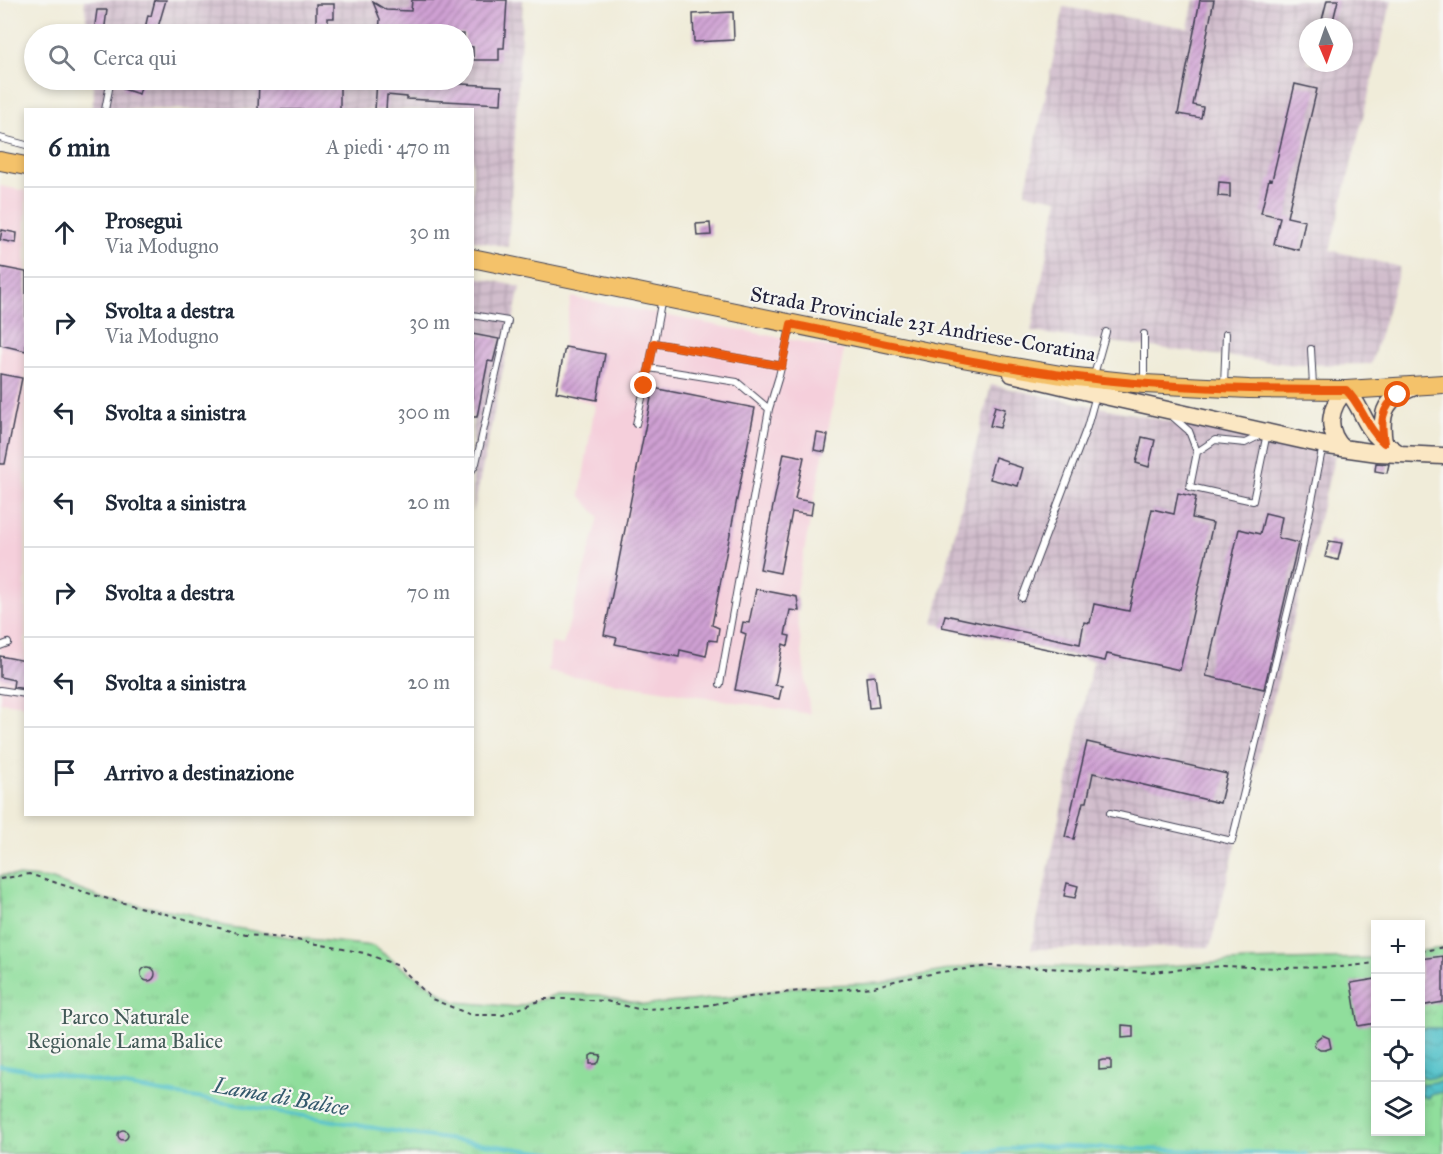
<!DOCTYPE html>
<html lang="it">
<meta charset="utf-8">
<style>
body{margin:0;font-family:"IM FELL Great Primer",serif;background:#f2f2f3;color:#1f2937}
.controls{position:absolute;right:18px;bottom:18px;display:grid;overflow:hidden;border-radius:0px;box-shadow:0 3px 9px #0003}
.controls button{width:54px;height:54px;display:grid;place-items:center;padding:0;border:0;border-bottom:2px solid #e0e1e3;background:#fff;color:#1f2937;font:30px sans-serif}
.compass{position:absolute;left:1299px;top:18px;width:54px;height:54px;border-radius:50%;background:#fff;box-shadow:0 3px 9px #0003;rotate:178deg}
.stop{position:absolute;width:18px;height:18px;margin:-14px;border:4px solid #ea580c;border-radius:50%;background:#fff}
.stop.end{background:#ea580c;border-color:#fff;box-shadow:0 2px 6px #0008}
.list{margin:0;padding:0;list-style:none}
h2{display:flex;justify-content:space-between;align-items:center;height:78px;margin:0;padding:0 24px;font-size:26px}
h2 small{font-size:20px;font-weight:400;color:#747a83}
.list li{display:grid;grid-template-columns:39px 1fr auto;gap:18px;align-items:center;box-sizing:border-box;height:90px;padding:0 24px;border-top:2px solid #e0e1e3}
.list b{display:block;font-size:22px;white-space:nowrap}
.list p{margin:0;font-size:20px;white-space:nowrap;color:#747a83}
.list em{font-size:20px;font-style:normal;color:#747a83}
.icon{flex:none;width:33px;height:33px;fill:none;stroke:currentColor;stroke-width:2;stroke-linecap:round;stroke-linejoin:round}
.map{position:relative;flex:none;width:1443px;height:1154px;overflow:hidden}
.search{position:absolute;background:#fff;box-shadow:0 3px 9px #0003;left:24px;top:24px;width:450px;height:66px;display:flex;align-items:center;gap:15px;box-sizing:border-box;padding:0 21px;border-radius:33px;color:#747a83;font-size:22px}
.panel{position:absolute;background:#fff;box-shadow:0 3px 9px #0003;left:24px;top:108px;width:450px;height:708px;border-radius:0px}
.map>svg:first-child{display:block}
</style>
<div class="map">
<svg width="1443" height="1154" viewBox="0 0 1443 1154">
<defs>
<pattern id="industrial-grid" width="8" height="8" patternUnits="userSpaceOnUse" patternTransform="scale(1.5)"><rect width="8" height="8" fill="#d1bdcc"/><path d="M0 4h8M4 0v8" fill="none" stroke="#b3a2b0"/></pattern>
<pattern id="grass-tufts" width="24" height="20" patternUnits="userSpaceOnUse" patternTransform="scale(1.5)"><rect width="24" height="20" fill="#90de9c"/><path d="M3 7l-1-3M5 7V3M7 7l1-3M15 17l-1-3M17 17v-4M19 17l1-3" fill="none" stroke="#7cbe87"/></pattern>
<pattern id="water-waves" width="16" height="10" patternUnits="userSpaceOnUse" patternTransform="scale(1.5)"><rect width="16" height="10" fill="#56c3ca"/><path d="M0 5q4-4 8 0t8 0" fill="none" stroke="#4ba7ae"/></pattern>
<pattern id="building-hatch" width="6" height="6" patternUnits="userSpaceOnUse" patternTransform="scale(1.5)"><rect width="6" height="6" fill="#cfa0d3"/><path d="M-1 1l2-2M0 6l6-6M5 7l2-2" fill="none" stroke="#a882ac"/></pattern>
</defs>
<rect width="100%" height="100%" fill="#f6f6f2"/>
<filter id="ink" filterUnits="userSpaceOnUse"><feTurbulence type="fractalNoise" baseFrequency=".0167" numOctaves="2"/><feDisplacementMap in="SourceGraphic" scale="12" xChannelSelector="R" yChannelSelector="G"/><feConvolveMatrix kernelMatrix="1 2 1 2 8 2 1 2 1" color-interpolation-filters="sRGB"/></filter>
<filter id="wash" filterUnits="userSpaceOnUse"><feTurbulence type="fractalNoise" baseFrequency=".008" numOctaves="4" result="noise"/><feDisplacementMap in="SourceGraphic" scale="24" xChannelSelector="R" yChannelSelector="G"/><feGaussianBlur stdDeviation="1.35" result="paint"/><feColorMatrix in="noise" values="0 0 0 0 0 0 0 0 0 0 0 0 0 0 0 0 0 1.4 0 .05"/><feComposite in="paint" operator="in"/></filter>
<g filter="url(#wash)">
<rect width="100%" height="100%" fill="#f0ecd9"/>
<path fill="#f5cfdb" d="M0 186 26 191 25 705 0 702Z
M571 297 844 350 795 597 810 714 548 672 551 643 563 645 599 517 580 495 595 405 556 391Z"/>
<path fill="url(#industrial-grid)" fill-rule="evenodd" d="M84 0H523L508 247 473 240 472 110 91 109 94 97 92 80H464V34H88Z
M1194 0H1392L1330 250 1400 267 1371 364 1296 365 1031 332 1058 199 1025 193 1064 7 1188 28ZM1308 27H1344V63H1308Z
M473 276 520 287 473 513Z
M991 385 1335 455 1210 947 1031 949 1093 661 933 623Z"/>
<path fill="url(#grass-tufts)" stroke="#59806c" stroke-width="1.5" d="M6 875 50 879 106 900 187 913 224 926 290 937 373 946 406 970 455 1002 517 1007 557 994 599 995 645 1005 732 997 805 986 881 983 984 963 1119 969 1247 961 1375 958 1376 1132H1420L1421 951 1443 948V1154H0V876Z"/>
<path fill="url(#water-waves)" stroke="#3c7282" stroke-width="1.5" d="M1427 1028H1435L1443 1030V1075C1435 1079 1428 1079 1421 1076V1030Z
M1443 1081V1092L1429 1095V1097L1426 1098 1425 1096H1421V1084Z"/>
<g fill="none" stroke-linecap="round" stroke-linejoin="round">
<path stroke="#56c3ca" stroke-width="4" d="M0 1065 417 1135 556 1154
M967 1154 1035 1146 1306 1154"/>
</g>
<g id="blocks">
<path fill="url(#building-hatch)" d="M155 0H166L156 34H151L144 33 148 15 151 16Z
M412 0H507L504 48H499V60H473V47L464 46V34H379L380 19 373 2 386 10 411 11Z
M1200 0H1214L1193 105 1203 107 1201 118 1178 114Z
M1327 0H1338L1333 21 1322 20Z
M316 4H334V18H328V24H316Z
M97 10H107L104 33 94 32Z
M733 12 734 40 694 42 693 14Z
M126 80H143L139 94 123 89Z
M259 80H330V86H340V110H258Z
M377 80 502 86 501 104 407 99V97L387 95 386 110H375Z
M1295 84 1317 89 1287 217 1305 221 1299 250 1274 244 1280 217 1261 213 1269 179 1272 180Z
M1219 182 1230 183V197L1218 196Z
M710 223 711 235 697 236 696 224Z
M2 230 17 233 16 243 0 240Z
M0 267 26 272V351L0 345Z
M472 334 499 339 493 362 488 361 477 417H472Z
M565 347 605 354 597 400 556 392Z
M0 374 22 378 5 464H0Z
M653 388 755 408 712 625 719 628 717 641 709 640 706 656 680 650 679 657 639 649 615 644 617 638 604 635Z
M995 406 1005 409 1000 428 990 426Z
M817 433 828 435 825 452 814 450Z
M1142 437 1155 440 1149 467 1136 463Z
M784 453 804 457 795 499 813 502 811 515 792 512 780 573 760 569Z
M995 457 1007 461V463L1023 468 1018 486 990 479 991 475 990 474Z
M1376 463 1389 464 1387 473 1375 471Z
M1178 493 1196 497 1192 518 1213 523 1180 670 1107 654 1105 661 942 627 945 615 1080 644 1084 622 1090 623 1094 604 1129 611 1152 509 1174 514Z
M1265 513 1282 517 1278 538 1298 543 1264 689 1206 676 1239 529 1260 534Z
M1329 541 1342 543 1338 560 1325 557Z
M756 589 797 597 799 611 790 610 785 635 790 636 788 646 783 644 775 685 782 686 779 699 735 690 746 634 741 632 743 622 749 623Z
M0 656 26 661V689L13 687 14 680 0 677Z
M875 676 879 707 869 708 866 677Z
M1087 742 1227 774 1220 803 1093 773 1087 802H1083L1074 839 1065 837Z
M1067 883 1078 886 1075 898 1064 896Z
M1443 956V1002L1420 1006V959Z
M141 974a7 7 0 1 1 14 0a7 7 0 1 1-14 0Z
M1376 979V1023L1358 1026 1351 983Z
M1122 1025 1133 1026V1037L1122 1038Z
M1322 1035 1329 1038 1331 1048 1325 1050H1320L1314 1046 1316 1040Z
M593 1054 601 1055 599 1062 596 1064H590V1056Z
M1104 1060H1111V1069L1099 1070V1061Z
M118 1135a5 5 0 1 1 10 0a5 5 0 1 1-10 0Z"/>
</g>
</g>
<g filter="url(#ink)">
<use href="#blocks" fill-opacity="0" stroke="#414053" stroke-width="1.5"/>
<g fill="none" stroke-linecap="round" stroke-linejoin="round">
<g stroke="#414053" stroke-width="8">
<path id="lane" d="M105 110 110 84
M0 138 26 145
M662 298 649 368 737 382 769 409 720 684
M472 315 508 321 476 463 472 470
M1144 334V383
M654 343 782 366
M1311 349 1313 386
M1094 375 1106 332
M1224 385 1226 334
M769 409 779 376 791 325
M1173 417 1189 431 1197 452 1215 440 1245 443 1261 435
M636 424 649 368
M1197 452 1190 487 1253 501 1267 433
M1022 598 1087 427 1096 395
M0 646 8 643
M0 690 26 694
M1110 813 1232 841 1300 561 1323 445"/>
</g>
<g stroke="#414053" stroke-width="19">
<path id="secondary" d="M1012 374 1096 394 1328 446 1378 453 1443 456
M1384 443C1379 410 1386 398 1417 386
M1343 448C1325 430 1329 407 1346 390 1358 401 1361 415 1370 428 1377 440 1389 446 1400 454"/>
</g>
<g stroke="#414053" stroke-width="20">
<path id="primary" d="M0 161 26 166
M472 258 939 354 1067 376 1144 384 1249 389 1346 390 1443 384"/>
</g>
<path stroke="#414053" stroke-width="2" stroke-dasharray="4.5 4.5" stroke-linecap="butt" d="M0 879 29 874 97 896 246 935 286 938 364 953 399 966 432 999 471 1015H503L544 999H572L606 1001 638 1009 678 1008 709 1005 755 996 808 990H832L874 987 898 980 941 972 990 966 1150 972 1223 966 1280 968 1341 967 1376 963
M1420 952 1443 947"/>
<use href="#lane" stroke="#fff" stroke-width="6"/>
<use href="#secondary" stroke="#fbe7c3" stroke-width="16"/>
<use href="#primary" stroke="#f4c26a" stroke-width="18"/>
</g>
</g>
<g fill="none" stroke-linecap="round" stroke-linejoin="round" filter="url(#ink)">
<path stroke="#ea580c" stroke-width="8" d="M644 386 649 368 654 343 782 366 791 324C883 343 975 364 1069 376 1161 388 1253 390 1346 390 1362 405 1366 428 1384 443 1381 422 1380 409 1398 395"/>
</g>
<g text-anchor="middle" stroke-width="4.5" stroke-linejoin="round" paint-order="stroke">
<g font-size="21" fill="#22223b" stroke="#f6f6f2">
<text transform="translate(923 324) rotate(10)" y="7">Strada Provinciale 231 Andriese-Coratina</text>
</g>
<g font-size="21" fill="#435a58" stroke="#f6f6f2">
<text x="125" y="1024">Parco Naturale<tspan x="125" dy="24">Regionale Lama Balice</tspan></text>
</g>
<g font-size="22" font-style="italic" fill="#345a6d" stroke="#f6f6f2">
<text transform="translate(281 1096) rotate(10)" y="8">Lama di Balice</text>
</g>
</g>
</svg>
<div class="controls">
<button>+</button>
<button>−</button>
<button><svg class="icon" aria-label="locate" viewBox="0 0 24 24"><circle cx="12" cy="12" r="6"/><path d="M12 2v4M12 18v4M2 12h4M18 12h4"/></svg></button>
<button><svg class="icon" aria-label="layers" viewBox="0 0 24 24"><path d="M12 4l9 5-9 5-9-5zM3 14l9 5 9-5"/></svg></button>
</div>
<svg class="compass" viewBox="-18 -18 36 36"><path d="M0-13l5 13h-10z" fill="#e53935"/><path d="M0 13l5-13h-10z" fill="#747a83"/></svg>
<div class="stop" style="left:1398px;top:395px"></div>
<div class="stop end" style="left:644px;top:386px"></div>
<div class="search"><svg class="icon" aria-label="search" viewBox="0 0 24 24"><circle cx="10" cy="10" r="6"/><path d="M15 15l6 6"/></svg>Cerca qui</div>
<section class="panel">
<h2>6 min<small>A piedi · 470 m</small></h2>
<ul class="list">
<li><svg class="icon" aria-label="ahead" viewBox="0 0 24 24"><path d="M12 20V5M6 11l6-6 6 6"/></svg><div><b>Prosegui</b><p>Via Modugno</p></div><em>30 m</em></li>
<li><svg class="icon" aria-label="right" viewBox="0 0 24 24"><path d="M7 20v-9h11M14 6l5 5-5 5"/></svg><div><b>Svolta a destra</b><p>Via Modugno</p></div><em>30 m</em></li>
<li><svg class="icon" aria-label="left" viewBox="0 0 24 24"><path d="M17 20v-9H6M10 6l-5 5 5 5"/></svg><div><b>Svolta a sinistra</b></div><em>300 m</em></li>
<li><svg class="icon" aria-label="left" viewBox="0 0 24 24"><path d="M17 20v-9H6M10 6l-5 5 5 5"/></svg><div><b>Svolta a sinistra</b></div><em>20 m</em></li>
<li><svg class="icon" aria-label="right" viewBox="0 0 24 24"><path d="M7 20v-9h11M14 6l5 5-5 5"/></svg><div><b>Svolta a destra</b></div><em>70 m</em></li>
<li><svg class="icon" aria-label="left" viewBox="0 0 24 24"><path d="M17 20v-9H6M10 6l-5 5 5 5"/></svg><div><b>Svolta a sinistra</b></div><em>20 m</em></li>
<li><svg class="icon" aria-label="arrive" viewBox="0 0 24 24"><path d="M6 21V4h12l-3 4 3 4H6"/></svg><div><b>Arrivo a destinazione</b></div></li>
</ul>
</section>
</div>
